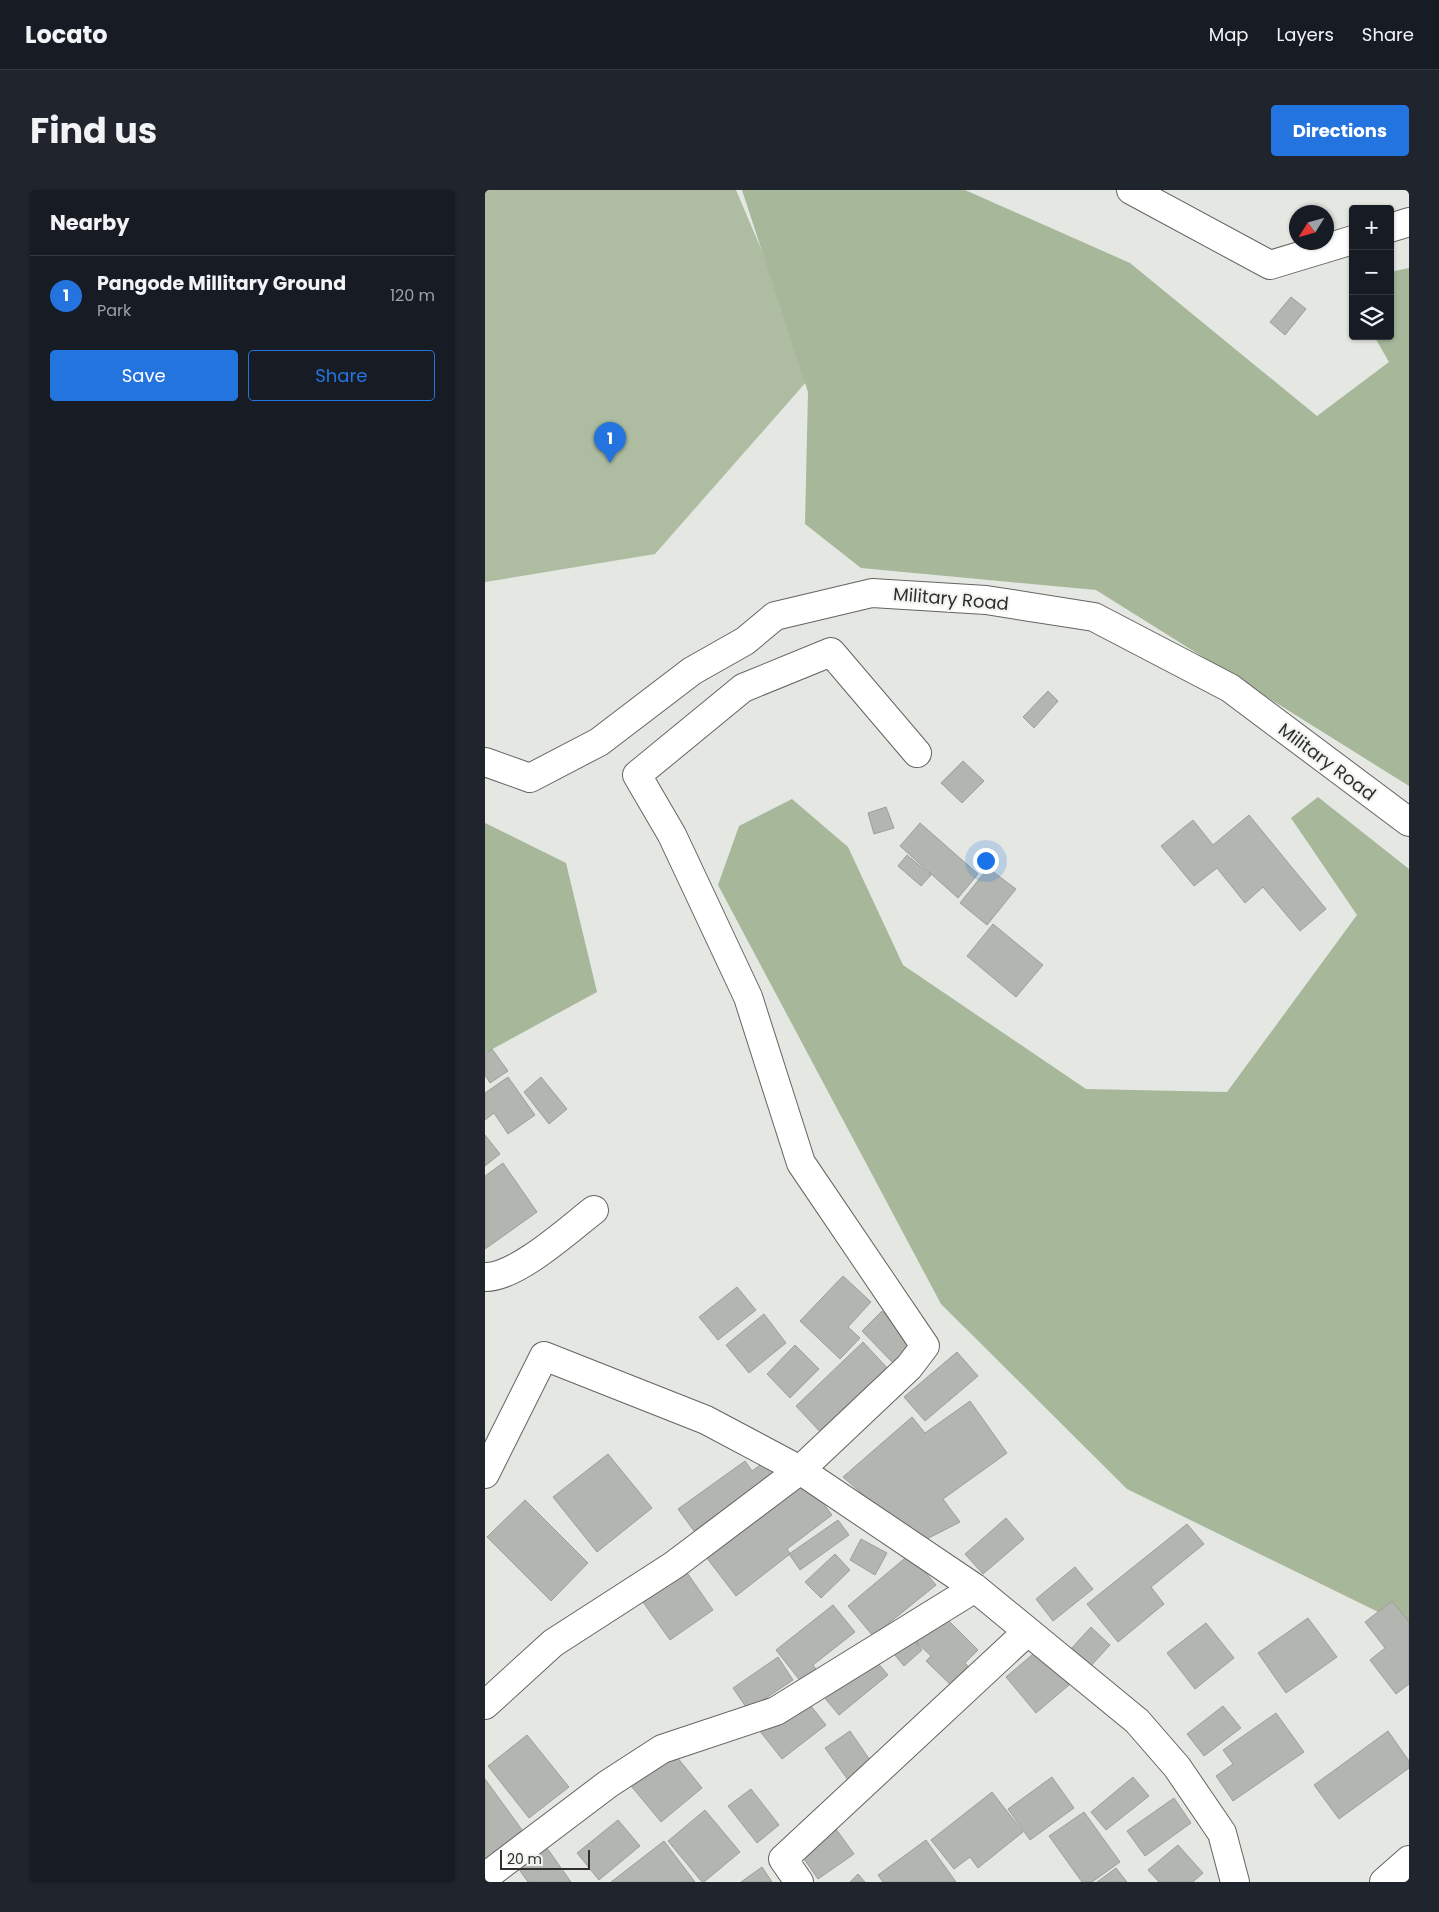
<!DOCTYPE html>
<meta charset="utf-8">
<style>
body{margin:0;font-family:Poppins,sans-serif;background:#20242c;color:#f1f3f6}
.controls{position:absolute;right:15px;top:15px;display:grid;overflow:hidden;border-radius:5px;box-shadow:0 1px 4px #0004}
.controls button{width:45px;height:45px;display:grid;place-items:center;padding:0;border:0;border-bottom:1px solid #363941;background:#171b24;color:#f1f3f6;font:25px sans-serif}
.compass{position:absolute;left:804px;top:15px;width:45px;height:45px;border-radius:50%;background:#171b24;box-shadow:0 1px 4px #0004;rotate:233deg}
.scale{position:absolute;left:15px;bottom:12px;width:90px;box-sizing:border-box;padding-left:5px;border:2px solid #2f302e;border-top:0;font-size:14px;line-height:18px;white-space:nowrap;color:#2f302e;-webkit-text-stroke:4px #f2f5ef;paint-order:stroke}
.you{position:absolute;left:500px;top:670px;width:18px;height:18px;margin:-12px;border:4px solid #fff;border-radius:50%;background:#1a73e8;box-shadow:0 0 0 8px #1a73e833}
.badge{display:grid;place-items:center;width:32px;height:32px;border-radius:50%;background:#2474df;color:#fff;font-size:16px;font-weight:700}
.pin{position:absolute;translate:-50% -41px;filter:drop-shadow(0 1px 2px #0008)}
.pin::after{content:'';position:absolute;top:26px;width:18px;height:15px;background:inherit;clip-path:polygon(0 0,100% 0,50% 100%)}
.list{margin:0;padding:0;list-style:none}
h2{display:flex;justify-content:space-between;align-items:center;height:65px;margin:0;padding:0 20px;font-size:21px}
h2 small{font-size:16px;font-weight:400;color:#9ea1a6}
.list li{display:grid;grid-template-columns:32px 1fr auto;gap:15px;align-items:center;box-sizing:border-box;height:80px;padding:0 20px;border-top:1px solid #363941}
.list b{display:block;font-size:19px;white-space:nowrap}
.list p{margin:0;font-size:16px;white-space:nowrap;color:#9ea1a6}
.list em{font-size:16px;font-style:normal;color:#9ea1a6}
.actions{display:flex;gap:10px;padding:15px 20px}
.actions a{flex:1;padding:11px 0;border:1px solid #2474df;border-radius:5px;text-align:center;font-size:18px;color:#2474df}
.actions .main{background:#2474df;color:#fff}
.icon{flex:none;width:28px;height:28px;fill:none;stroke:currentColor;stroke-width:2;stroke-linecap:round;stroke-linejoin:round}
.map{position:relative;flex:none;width:924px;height:1692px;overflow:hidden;border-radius:5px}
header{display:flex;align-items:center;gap:30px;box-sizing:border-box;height:70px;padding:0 25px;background:#171b24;border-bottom:1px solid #363941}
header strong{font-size:24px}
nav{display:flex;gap:28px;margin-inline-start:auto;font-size:18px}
.intro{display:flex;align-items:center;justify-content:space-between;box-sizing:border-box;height:120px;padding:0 30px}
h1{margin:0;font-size:35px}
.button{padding:12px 22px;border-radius:5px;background:#2474df;color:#fff;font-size:18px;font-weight:700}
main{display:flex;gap:30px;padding:0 30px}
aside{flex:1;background:#171b24;border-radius:5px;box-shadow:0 1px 4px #0004}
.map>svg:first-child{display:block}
</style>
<header>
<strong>Locato</strong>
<nav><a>Map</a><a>Layers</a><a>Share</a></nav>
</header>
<div class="intro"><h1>Find us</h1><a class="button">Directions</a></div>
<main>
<aside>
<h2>Nearby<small></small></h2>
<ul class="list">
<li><span class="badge">1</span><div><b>Pangode Millitary Ground</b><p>Park</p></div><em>120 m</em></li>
</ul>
<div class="actions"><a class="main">Save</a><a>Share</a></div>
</aside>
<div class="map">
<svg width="924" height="1692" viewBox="0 0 924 1692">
<rect width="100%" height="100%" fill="#e4e7e2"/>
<path fill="#aebda2" d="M0 0H251L329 183 170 364 0 392Z"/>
<path fill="#a7b79a" d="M257 0H480L645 73 832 226 904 172 889 146H905V82L924 78V596L611 400 376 378 320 334 323 202Z
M833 607 924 679V1437L642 1299 456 1114 233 695 254 636 307 609 363 657 418 775 601 899 742 902 872 725 806 628Z
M0 633 81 673 112 802 0 863Z"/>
<path fill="#b2b5b0" stroke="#9c9f9a" d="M806 107 821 119 800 145 785 132Z
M563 501 573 511 549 538 538 527Z
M478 571 499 591 477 613 456 593Z
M401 617 409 638 389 644 383 623Z
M764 625 841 719 815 741 778 697 760 713 732 678 709 696 676 656 708 630 728 655Z
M435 633 493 684 473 708 415 656Z
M422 665 446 685 436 696 413 676Z
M503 678 531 699 502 735 475 713Z
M508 734 558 775 531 807 482 766Z
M7 859 23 881 5 893 0 885V864Z
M23 887 50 925 23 944 9 923 0 930V903Z
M56 887 82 919 64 934 39 902Z
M0 945 15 964 0 976Z
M18 973 52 1022 0 1059V986Z
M358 1086 386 1112 363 1137 375 1148 355 1169 315 1131Z
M252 1097 271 1120 233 1150 214 1127Z
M397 1121 429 1154 409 1174 377 1141Z
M279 1124 301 1153 264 1183 241 1155Z
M378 1152 406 1182 339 1246 311 1216Z
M310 1155 334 1179 305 1208 282 1184Z
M472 1162 493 1186 440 1231 419 1207Z
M485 1211 522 1263 458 1309 475 1332 434 1353 358 1287 427 1227 440 1243Z
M123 1264 167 1318 112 1362 68 1307Z
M282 1270 291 1282 209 1341 193 1319 260 1271 267 1281Z
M317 1286 347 1325 302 1359 305 1364 251 1406 218 1363Z
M40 1310 103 1373 66 1411 2 1347Z
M521 1328 539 1349 498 1384 480 1364Z
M353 1330 364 1345 315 1380 304 1364Z
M702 1334 719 1354 666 1397 679 1414 633 1452 602 1414Z
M376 1349 402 1363 390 1385 365 1370Z
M350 1364 365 1380 336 1408 320 1392Z
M425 1364 451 1395 388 1446 363 1416Z
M196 1374 228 1420 185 1450 153 1405Z
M590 1377 608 1399 568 1431 551 1409Z
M907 1411 924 1432V1494L911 1504 885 1470 900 1458 880 1432Z
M348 1415 370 1442 328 1475 335 1485 320 1497 291 1460Z
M458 1425 493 1460 480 1473 490 1483 472 1501 441 1471 446 1466 431 1452Z
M823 1428 852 1467 801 1503 773 1463Z
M721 1433 749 1468 710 1499 682 1463Z
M606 1437 625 1455 603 1479 584 1461Z
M422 1442 437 1460 419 1476 404 1458Z
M554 1459 584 1495 551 1523 521 1487Z
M382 1460 403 1485 354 1525 333 1500Z
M293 1467 308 1490 263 1520 248 1498Z
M318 1506 341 1535 297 1569 274 1540Z
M738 1516 756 1538 719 1566 702 1544Z
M791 1523 819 1562 748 1611 731 1586 748 1574 738 1560Z
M365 1541 387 1573 363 1590 340 1558Z
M903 1541 924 1571V1578L854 1629 829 1595Z
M42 1545 84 1597 44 1628 3 1576Z
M179 1551 217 1598 176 1632 137 1585Z
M567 1587 589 1618 545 1650 523 1619Z
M648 1587 664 1606 621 1640 606 1622Z
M0 1589 40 1644 0 1673Z
M266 1599 294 1635 272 1653 243 1616Z
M507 1602 538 1642 493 1678 485 1667 469 1679 446 1650Z
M689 1608 706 1633 660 1666 642 1641Z
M220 1620 255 1662 219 1692H217L183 1651Z
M338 1621 369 1664 333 1689 303 1646Z
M599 1622 635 1672 607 1692H597L564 1646Z
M133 1630 155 1656 114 1690 92 1663Z
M441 1650 471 1692H398L393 1685Z
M179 1651 210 1692H126Z
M693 1655 718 1683 708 1692H674L663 1680Z
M62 1658 86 1692H43L33 1678Z
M277 1677 287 1692H256Z
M631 1678 642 1692H612Z
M373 1684 380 1692H365Z"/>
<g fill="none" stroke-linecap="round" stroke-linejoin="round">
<g stroke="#636561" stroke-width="30">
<path id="minor" d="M646 0 785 75 868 50
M905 38 924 32
M0 572 45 588 114 552 207 481 260 451 290 426 387 403 501 410 609 427 745 498 924 632
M0 1087C31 1088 84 1039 109 1020
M0 1284 59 1166 221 1230 315 1280 424 1177 440 1156 316 973 263 807 187 645 152 585 258 498 346 462 432 563
M0 1515 68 1453 189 1375 315 1280 490 1398 652 1531 692 1577 737 1643 750 1692
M0 1687 123 1594 177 1559 291 1521 490 1398
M314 1692 298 1669 542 1442
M899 1692 924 1670"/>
</g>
<use href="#minor" stroke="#fff" stroke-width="28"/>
</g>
<g text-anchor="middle" stroke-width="4.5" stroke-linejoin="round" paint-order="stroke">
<g font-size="18" fill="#2f302e" stroke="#f2f5ef">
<text transform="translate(466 409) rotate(5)" y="6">Military Road</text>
<text transform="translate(842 572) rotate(37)" y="6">Military Road</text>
</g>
</g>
</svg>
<div class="controls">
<button>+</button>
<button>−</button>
<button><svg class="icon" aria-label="layers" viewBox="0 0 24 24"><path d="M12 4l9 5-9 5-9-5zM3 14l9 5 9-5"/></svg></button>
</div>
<svg class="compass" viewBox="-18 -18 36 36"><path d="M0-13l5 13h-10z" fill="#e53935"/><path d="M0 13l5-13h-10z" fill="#9ea1a6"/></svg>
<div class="scale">20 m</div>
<div class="you"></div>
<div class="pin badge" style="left:125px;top:273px">1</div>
</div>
</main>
